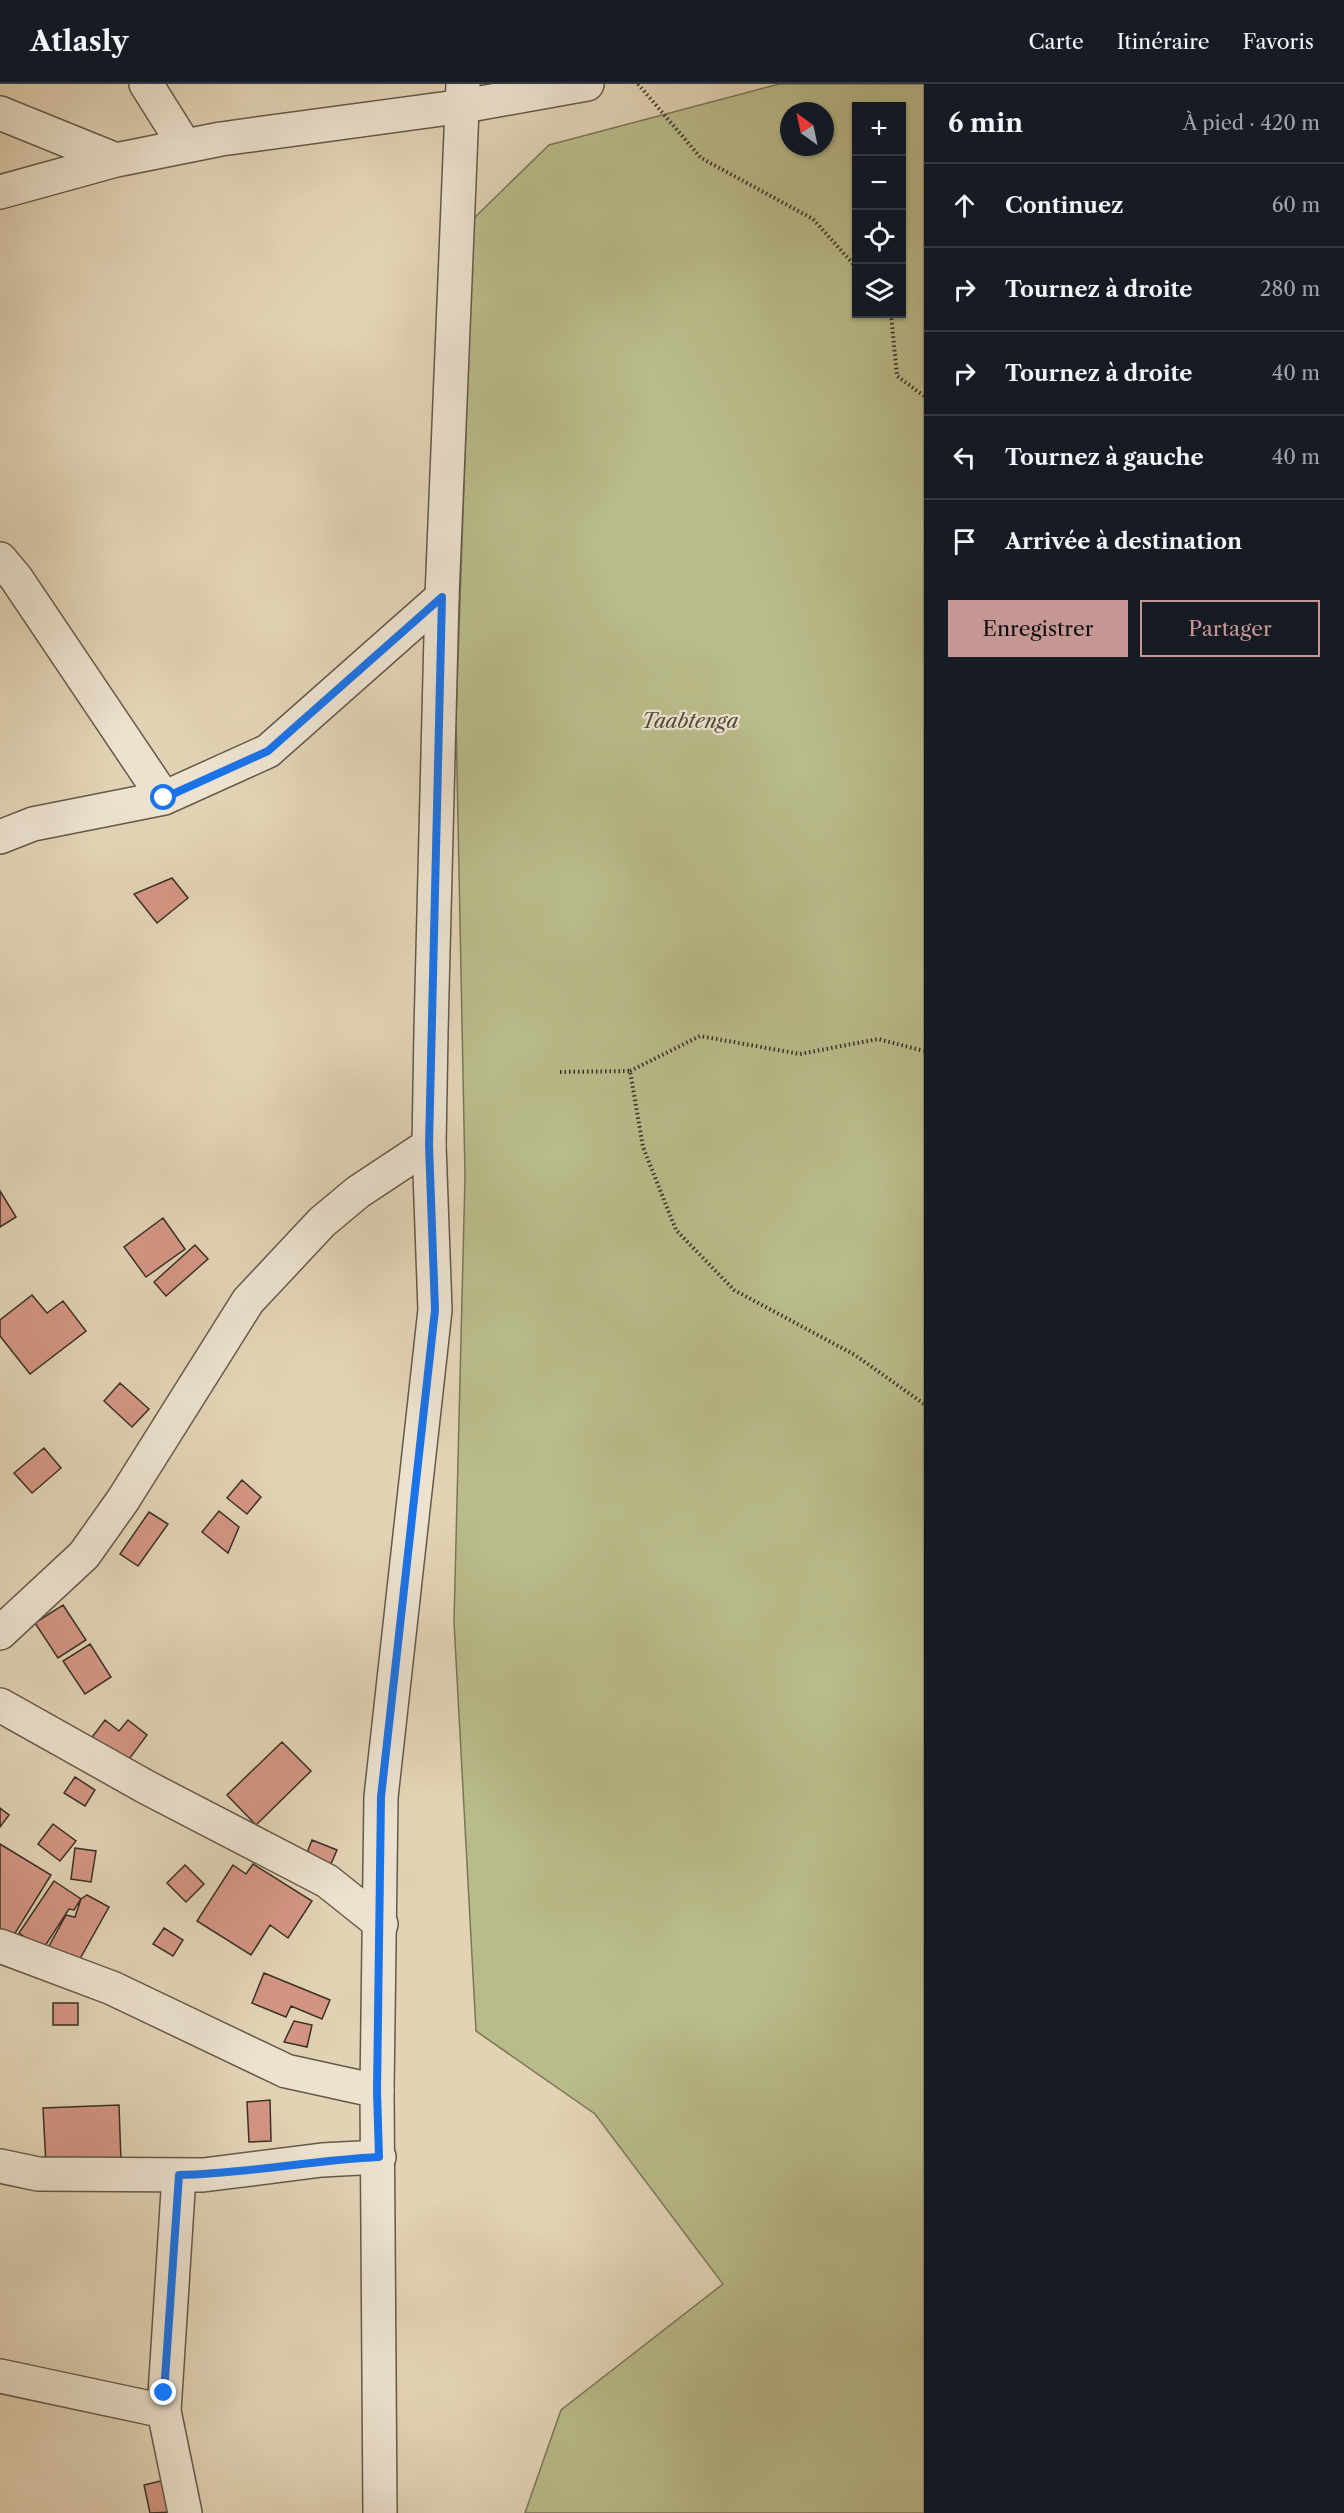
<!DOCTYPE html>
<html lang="fr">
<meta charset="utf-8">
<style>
body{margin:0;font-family:"Libre Caslon Text",serif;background:#242831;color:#f1f3f6}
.controls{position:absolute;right:18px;top:18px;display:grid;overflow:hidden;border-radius:0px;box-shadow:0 2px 4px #0004}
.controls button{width:54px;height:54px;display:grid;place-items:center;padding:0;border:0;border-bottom:2px solid #363941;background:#171b24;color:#f1f3f6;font:30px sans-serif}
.compass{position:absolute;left:780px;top:18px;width:54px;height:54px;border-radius:50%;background:#171b24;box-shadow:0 2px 4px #0004;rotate:327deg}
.stop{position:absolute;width:18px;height:18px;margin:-14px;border:4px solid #1a73e8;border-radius:50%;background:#fff}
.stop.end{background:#1a73e8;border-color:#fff;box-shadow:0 2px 6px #0008}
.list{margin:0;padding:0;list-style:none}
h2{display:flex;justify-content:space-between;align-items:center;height:78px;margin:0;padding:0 24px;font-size:26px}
h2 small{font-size:20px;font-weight:400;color:#9ea1a6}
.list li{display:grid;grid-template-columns:39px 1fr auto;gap:18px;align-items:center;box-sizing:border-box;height:84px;padding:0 24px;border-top:2px solid #363941}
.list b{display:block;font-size:22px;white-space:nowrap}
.list em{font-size:20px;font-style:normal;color:#9ea1a6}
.actions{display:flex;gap:12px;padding:18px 24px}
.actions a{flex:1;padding:14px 0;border:2px solid #c59692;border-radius:0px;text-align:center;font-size:21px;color:#c59692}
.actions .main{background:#c59692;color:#111}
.icon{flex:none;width:33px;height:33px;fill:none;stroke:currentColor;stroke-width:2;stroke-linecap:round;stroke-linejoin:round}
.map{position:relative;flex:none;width:924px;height:2429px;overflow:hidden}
header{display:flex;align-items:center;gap:36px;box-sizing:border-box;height:84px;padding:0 30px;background:#171b24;border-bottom:2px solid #363941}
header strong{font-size:28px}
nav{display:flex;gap:33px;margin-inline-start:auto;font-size:21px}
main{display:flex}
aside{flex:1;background:#171b24}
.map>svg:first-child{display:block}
</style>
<header>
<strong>Atlasly</strong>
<nav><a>Carte</a><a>Itinéraire</a><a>Favoris</a></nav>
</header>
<main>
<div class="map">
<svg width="924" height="2429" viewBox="0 0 924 2429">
<rect width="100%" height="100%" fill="#e2d3b5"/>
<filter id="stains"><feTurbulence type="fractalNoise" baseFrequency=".00333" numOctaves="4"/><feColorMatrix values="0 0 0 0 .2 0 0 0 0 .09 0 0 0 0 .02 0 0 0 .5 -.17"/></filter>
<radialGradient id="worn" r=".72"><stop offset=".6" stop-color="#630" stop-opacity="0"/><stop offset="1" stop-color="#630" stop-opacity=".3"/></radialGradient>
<path fill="#b9bb8a" stroke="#7a7658" stroke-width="1.5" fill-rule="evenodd" d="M779 0H924V2429H525L561 2326 723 2200 595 2030 476 1947 454 1538 465 1092 456 634 473 135 549 61ZM856 22H902V230H856ZM789 27H825V63H789Z"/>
<path fill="#d49684" stroke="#3a3026" stroke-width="1.5" d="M172 794 188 814 157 839 134 810Z
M0 1107 16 1133 0 1143Z
M163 1134 185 1165 146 1193 124 1163Z
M195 1161 208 1175 166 1212 154 1198Z
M32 1211 47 1229 63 1217 86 1247 30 1290 0 1252V1236Z
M120 1299 149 1325 132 1343 104 1317Z
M44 1364 61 1384 32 1409 14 1389Z
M242 1396 261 1413 247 1430 227 1414Z
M219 1427 239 1443 228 1469 202 1448Z
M149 1428 168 1440 138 1482 120 1470Z
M63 1521 86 1556 58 1574 35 1539Z
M90 1560 111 1593 85 1610 63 1577Z
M105 1636 119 1647 128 1636 147 1651 121 1686 86 1661Z
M282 1658 311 1687 256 1741 227 1711Z
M75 1693 95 1706 85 1722 64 1709Z
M0 1724 9 1731 0 1743Z
M53 1740 76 1757 60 1777 38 1760Z
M312 1756 337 1766 327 1789 303 1779Z
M0 1760 51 1791 9 1859 0 1857Z
M75 1764 96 1767 91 1798 71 1795Z
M253 1780 312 1817 288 1854 270 1841 251 1871 197 1837 233 1781 246 1790Z
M185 1781 204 1800 186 1818 167 1799Z
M54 1797 81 1815 74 1826 69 1825 43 1865 19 1849Z
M87 1811 109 1823 77 1880 48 1864 66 1831 75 1833 81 1815Z
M164 1844 183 1856 173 1872 153 1860Z
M264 1889 330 1916 322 1935 291 1922 286 1933 252 1919Z
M53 1919H78V1941H53Z
M294 1937 312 1941 307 1963 284 1958Z
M270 2016 271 2057 249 2058 247 2018Z
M119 2021 121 2078 46 2081 43 2024Z
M165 2396 172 2428 150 2429 144 2401Z"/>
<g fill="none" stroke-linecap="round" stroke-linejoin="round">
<g stroke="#64594a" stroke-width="36">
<path id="minor" d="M146 0 185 62
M0 29 116 76
M0 108 116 76 221 55 464 22 587 0
M0 475 16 494 164 714
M0 753 33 740 164 714 268 667 442 513
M0 1549 84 1471 123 1416 248 1217 322 1138 358 1108 429 1061
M0 1621 146 1703 327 1797 381 1840
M0 1862 112 1904 286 1987 377 2007
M0 2082 38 2090 203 2091 322 2076 379 2073
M179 2091 164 2327 185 2429
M0 2292 164 2327"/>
</g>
<g stroke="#64594a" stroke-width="36">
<path id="tertiary" d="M380 2429 377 2007 381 1713 435 1226 429 1061 431 947 442 513 463 0"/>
</g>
<path stroke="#3a3026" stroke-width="4" stroke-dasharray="1.5 3" stroke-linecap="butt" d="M638 0 701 74 813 135 856 183
M891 230 897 292 924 312
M630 987 700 952 800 970 878 955 924 967
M560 988 630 987 643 1063 676 1146 734 1206 855 1271 924 1320"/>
<use href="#minor" stroke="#ece2cf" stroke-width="33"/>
<use href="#tertiary" stroke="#ece2cf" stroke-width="33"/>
</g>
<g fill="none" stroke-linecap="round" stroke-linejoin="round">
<path stroke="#1a73e8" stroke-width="8" d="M164 2309 179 2091C246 2090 312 2076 379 2073L377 2007 381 1713 435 1226 429 1061 442 513 268 667 164 714"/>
</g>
<g text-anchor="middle" stroke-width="4.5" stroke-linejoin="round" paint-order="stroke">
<g font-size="20" font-style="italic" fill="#534c3a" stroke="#ece2cf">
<text x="690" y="644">Taabtenga</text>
</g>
</g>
<rect width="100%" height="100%" filter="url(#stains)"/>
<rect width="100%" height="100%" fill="url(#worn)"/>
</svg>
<div class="controls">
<button>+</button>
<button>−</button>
<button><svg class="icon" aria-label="locate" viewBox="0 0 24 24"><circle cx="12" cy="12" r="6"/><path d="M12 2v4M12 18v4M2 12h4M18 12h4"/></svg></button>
<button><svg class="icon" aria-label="layers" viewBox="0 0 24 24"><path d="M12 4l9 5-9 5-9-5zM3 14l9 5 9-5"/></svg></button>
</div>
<svg class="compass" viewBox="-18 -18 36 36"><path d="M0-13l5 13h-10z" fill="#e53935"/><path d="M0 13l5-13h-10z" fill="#9ea1a6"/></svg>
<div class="stop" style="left:164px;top:714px"></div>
<div class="stop end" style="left:164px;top:2309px"></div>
</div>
<aside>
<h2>6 min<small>À pied · 420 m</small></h2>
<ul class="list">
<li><svg class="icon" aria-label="ahead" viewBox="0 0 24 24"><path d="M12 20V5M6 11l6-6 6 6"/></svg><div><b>Continuez</b></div><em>60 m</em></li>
<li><svg class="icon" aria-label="right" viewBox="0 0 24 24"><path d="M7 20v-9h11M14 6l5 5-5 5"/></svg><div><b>Tournez à droite</b></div><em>280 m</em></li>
<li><svg class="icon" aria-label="right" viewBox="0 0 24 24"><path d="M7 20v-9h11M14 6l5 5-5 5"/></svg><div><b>Tournez à droite</b></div><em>40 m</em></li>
<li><svg class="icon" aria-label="left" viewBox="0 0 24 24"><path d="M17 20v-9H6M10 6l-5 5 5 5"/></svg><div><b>Tournez à gauche</b></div><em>40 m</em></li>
<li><svg class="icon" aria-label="arrive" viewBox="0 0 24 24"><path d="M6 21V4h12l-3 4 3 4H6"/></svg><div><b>Arrivée à destination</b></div></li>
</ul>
<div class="actions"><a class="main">Enregistrer</a><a>Partager</a></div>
</aside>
</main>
